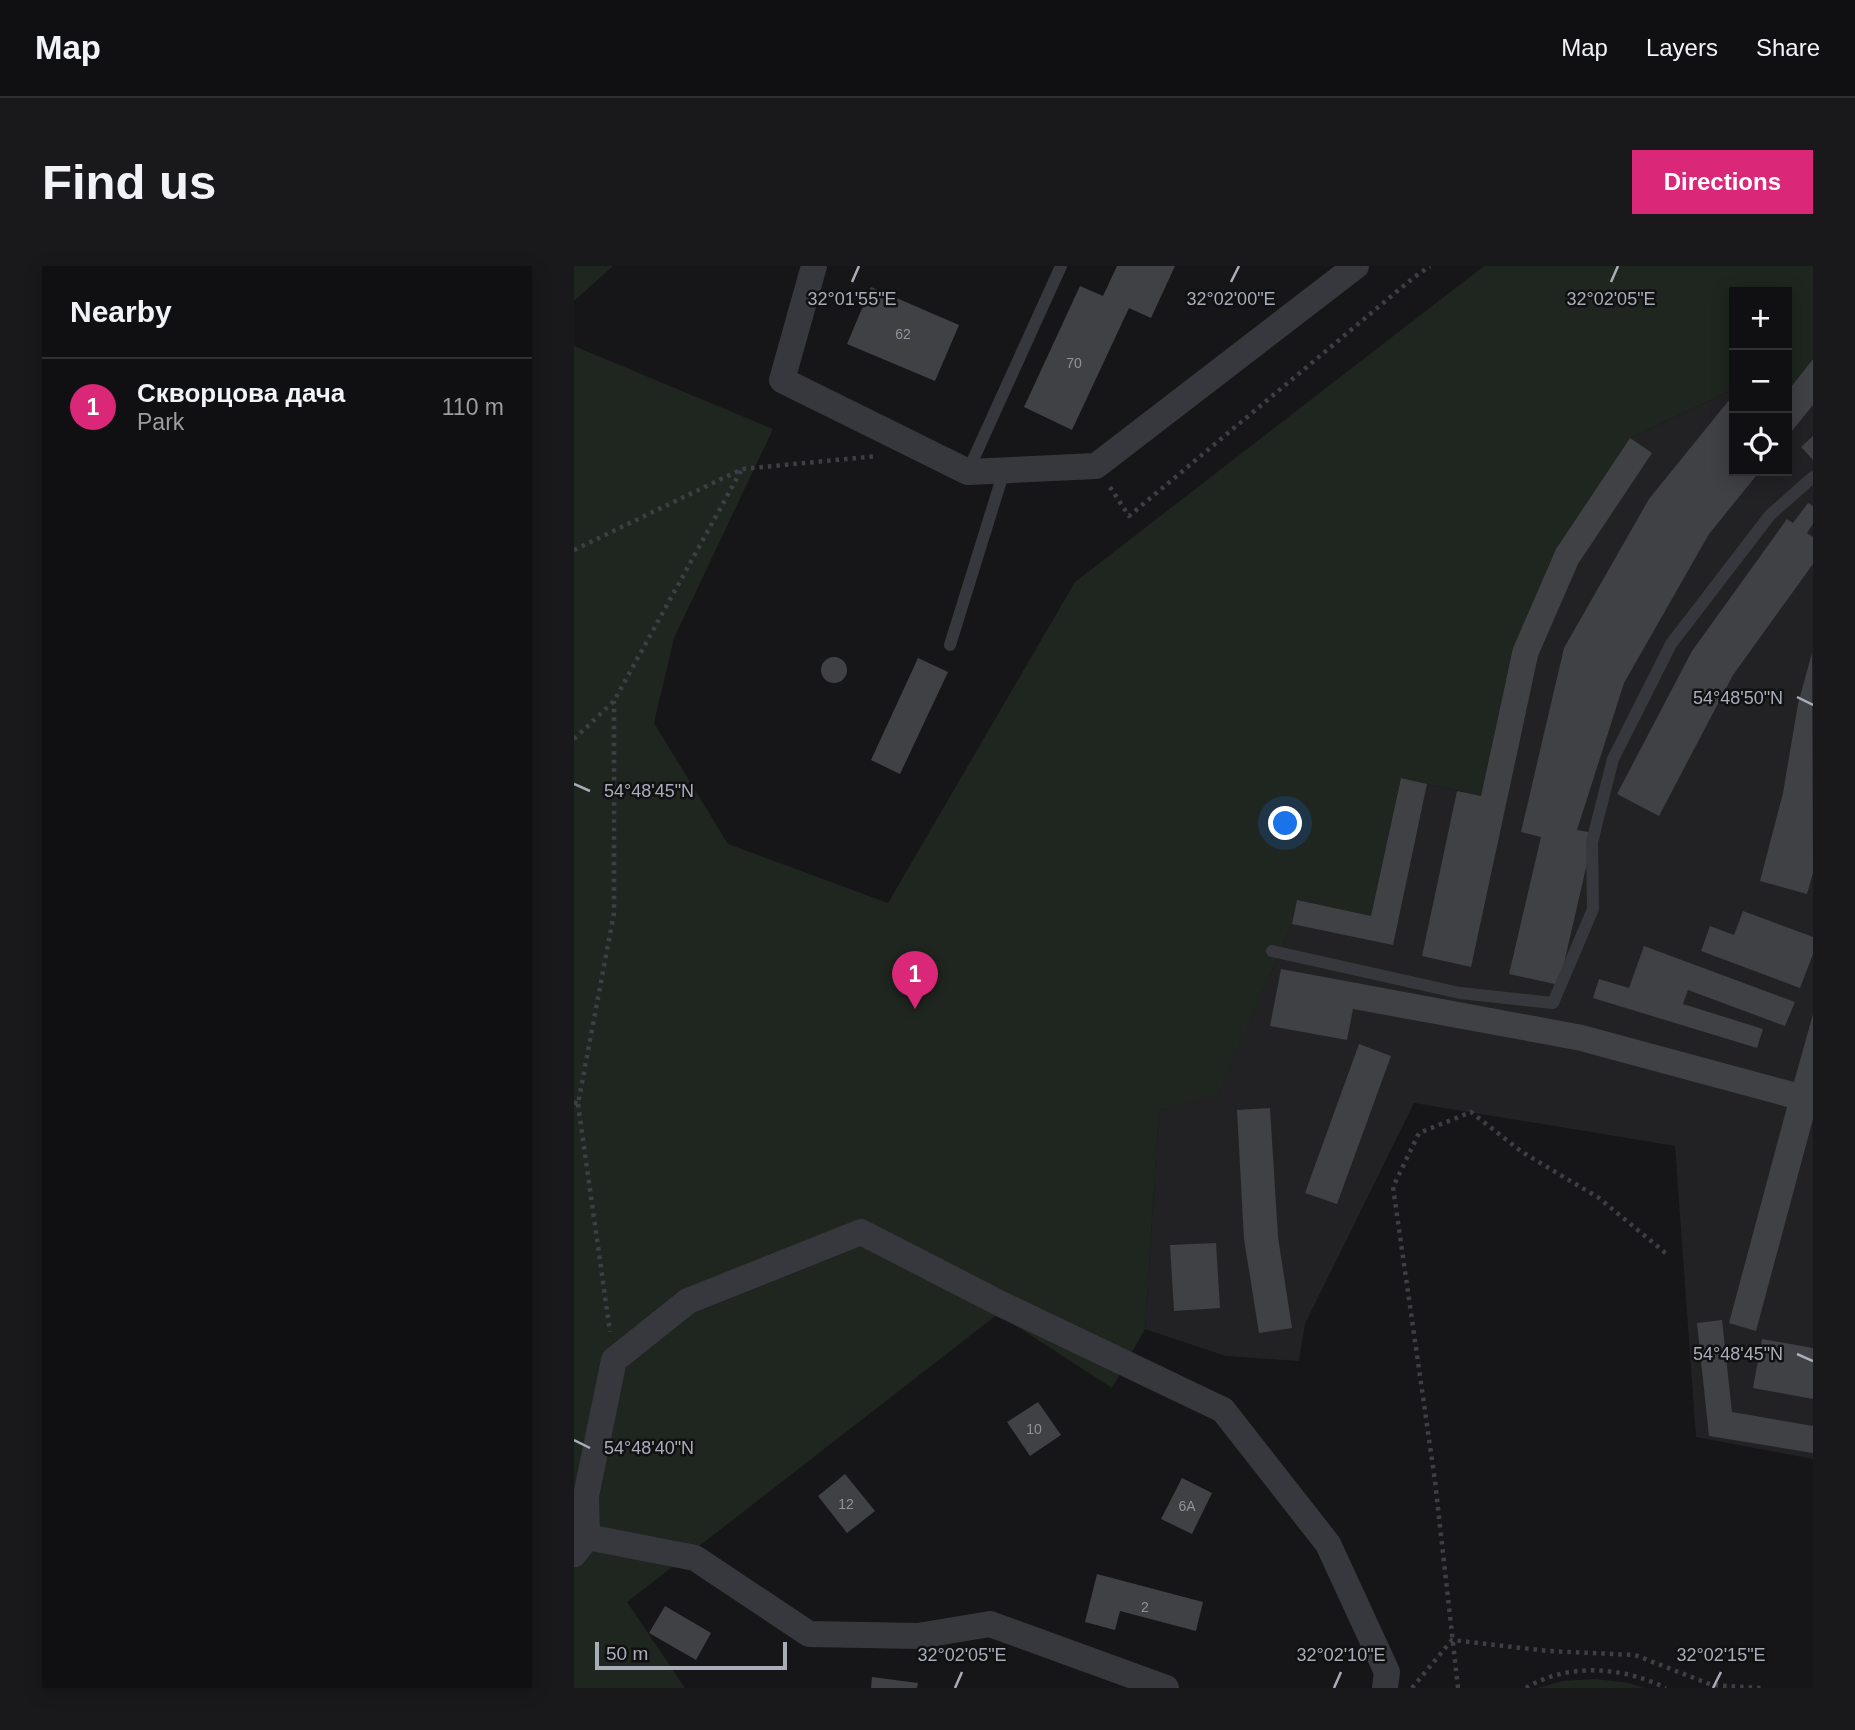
<!DOCTYPE html>
<meta charset="utf-8">
<style>
body{margin:0;font-family:Helvetica,sans-serif;background:#19191b;color:#f1f3f6}
.controls{position:absolute;right:21px;top:21px;display:grid;overflow:hidden;border-radius:0px;box-shadow:0 4px 18px #0003}
.controls button{width:63px;height:63px;display:grid;place-items:center;padding:0;border:0;border-bottom:2px solid #303032;background:#101012;color:#f1f3f6;font:35px sans-serif}
.scale{position:absolute;left:21px;bottom:18px;width:192px;box-sizing:border-box;padding-left:7px;border:4px solid #a8adb8;border-top:0;font-size:19px;line-height:24px;white-space:nowrap;color:#a8adb8;-webkit-text-stroke:5px #111113;paint-order:stroke}
.you{position:absolute;left:712px;top:558px;width:24px;height:24px;margin:-18px;border:5px solid #fff;border-radius:50%;background:#1a73e8;box-shadow:0 0 0 10px #1a73e833}
.badge{display:grid;place-items:center;width:46px;height:46px;border-radius:50%;background:#db2777;color:#fff;font-size:23px;font-weight:700}
.pin{position:absolute;translate:-50% -58px;filter:drop-shadow(0 2px 4px #0008)}
.pin::after{content:'';position:absolute;top:37px;width:24px;height:21px;background:inherit;clip-path:polygon(0 0,100% 0,50% 100%)}
.list{margin:0;padding:0;list-style:none}
h2{display:flex;justify-content:space-between;align-items:center;height:91px;margin:0;padding:0 28px;font-size:30px}
h2 small{font-size:23px;font-weight:400;color:#9c9d9f}
.list li{display:grid;grid-template-columns:46px 1fr auto;gap:21px;align-items:center;box-sizing:border-box;height:98px;padding:0 28px;border-top:2px solid #303032}
.list b{display:block;font-size:26px;white-space:nowrap}
.list p{margin:0;font-size:23px;white-space:nowrap;color:#9c9d9f}
.list em{font-size:23px;font-style:normal;color:#9c9d9f}
.icon{flex:none;width:38px;height:38px;fill:none;stroke:currentColor;stroke-width:2;stroke-linecap:round;stroke-linejoin:round}
.map{position:relative;flex:none;width:1239px;height:1422px;overflow:hidden;border-radius:0px}
header{display:flex;align-items:center;gap:42px;box-sizing:border-box;height:98px;padding:0 35px;background:#101012;border-bottom:2px solid #303032}
header strong{font-size:33px}
nav{display:flex;gap:38px;margin-inline-start:auto;font-size:24px}
.intro{display:flex;align-items:center;justify-content:space-between;box-sizing:border-box;height:168px;padding:0 42px}
h1{margin:0;font-size:49px}
.button{padding:18px 32px;border-radius:0px;background:#db2777;color:#fff;font-size:24px;font-weight:700}
main{display:flex;gap:42px;padding:0 42px}
aside{flex:1;background:#101012;border-radius:0px;box-shadow:0 4px 18px #0003}
.map>svg:first-child{display:block}
</style>
<header>
<strong>Map</strong>
<nav><a>Map</a><a>Layers</a><a>Share</a></nav>
</header>
<div class="intro"><h1>Find us</h1><a class="button">Directions</a></div>
<main>
<aside>
<h2>Nearby<small></small></h2>
<ul class="list">
<li><span class="badge">1</span><div><b>Скворцова дача</b><p>Park</p></div><em>110 m</em></li>
</ul>
</aside>
<div class="map">
<svg width="1239" height="1422" viewBox="0 0 1239 1422">
<rect width="100%" height="100%" fill="#161618"/>
<path fill="#222225" d="M1239 93V1193L1122 1171 1101 880 840 837 731 1058 725 1095 652 1090 571 1063 585 844 644 827 718 658 723 634 797 649 827 512 907 530 939 382 982 283 1056 172 1160 123V205H1213V126Z"/>
<path fill="#1e261f" d="M0 0H39L0 35Z
M910 0H1239V93L1213 126V26H1160V123L1056 172 982 283 939 382 907 530 827 512 797 650 723 634 718 658 644 828 585 844 571 1063 538 1122 424 1048 53 1336 111 1422H0V80L199 163 100 372 80 457 154 578 314 637 501 316Z
M1022 1413 1055 1417 1070 1422H964L988 1415Z"/>
<path fill="#404145" d="M543 0H601L577 52 555 42 498 164 450 141 506 20 529 30Z
M297 21 385 59 361 115 273 78Z
M1239 93V139L1213 171V126Z
M1160 128V205H1186L1135 268 1050 417 1003 564 1020 567 985 719 935 708 967 571 947 566 990 382 1075 233Z
M1239 170V194L1227 181Z
M1056 172 1078 187 1004 298 964 390 897 701 848 690 883 525 907 530 939 382 982 283Z
M1234 237 1239 240V258L1233 267 1239 271V298L1159 409 1085 550 1043 528 1118 385 1213 253 1219 257Z
M1238 387 1239 607 1233 628 1186 615 1209 527 1224 438Z
M247 404a13 13 0 1 1 26 0a13 13 0 1 1-26 0Z
M344 392 374 406 326 508 297 494Z
M827 512 853 518 819 679 718 658 723 634 797 650Z
M1169 645 1239 671V688L1226 722 1127 685 1136 660 1160 669Z
M1070 680 1221 736 1211 760 1114 724 1109 738 1189 763 1183 782 1019 732 1025 713 1055 722Z
M707 703 1009 759 1220 816 1239 748V853L1182 1065 1155 1057 1213 841 1002 784 779 743 773 774 696 760Z
M785 778 817 790 763 938 731 927Z
M696 842 704 971 718 1062 685 1067 670 973 663 844Z
M642 977 646 1042 600 1045 596 979Z
M1148 1054 1158 1146 1239 1160V1187L1135 1170 1123 1057Z
M1188 1073 1239 1082V1133L1179 1122Z
M464 1136 487 1169 456 1190 433 1156Z
M271 1208 301 1245 273 1267 244 1230Z
M608 1212 638 1227 618 1268 587 1253Z
M523 1308 629 1336 622 1365 546 1345 541 1364 511 1356Z
M91 1340 137 1367 122 1394 75 1367Z
M298 1411 344 1417 343 1422H297Z"/>
<g fill="none" stroke-linecap="round" stroke-linejoin="round">
<path stroke="#3d3f44" stroke-width="4.5" stroke-dasharray="3.5 5" stroke-linecap="butt" d="M536 221 555 250 839 12 856 0
M0 284 168 203 304 190
M0 473 40 435 168 203
M0 836 4 838 40 647V435
M4 838 36 1066
M838 1422 878 1374 974 1385 1061 1389 1138 1419 1188 1422
M884 1422 861 1215 819 921 845 867 897 846 948 886 1025 932 1094 989
M952 1422C994 1396 1049 1401 1092 1422"/>
<path stroke="#37383d" stroke-width="12" d="M394 205 487 0
M376 379 430 205
M698 685 886 727 979 737 1019 643 1018 576 1039 493 1097 378 1196 249 1239 211"/>
<path stroke="#37383d" stroke-width="26" d="M240 0 208 114 394 206 522 200 782 0
M13 1271 12 1230 40 1094 114 1035 287 966 427 1038 649 1144 754 1278 813 1406 811 1422
M0 1288 13 1271 121 1292 235 1368 344 1370 416 1358 592 1422"/>
</g>
<path fill="none" stroke="#a8adb8" stroke-width="2.5" d="M278 16 285 0M657 16 665 0M1037 16 1044 0M1223 431 1239 439M0 518 16 525M1223 1088 1239 1095M0 1174 16 1182M381 1422 388 1406M760 1422 767 1406M1139 1422 1147 1406"/>
<g text-anchor="middle" stroke-width="5" stroke-linejoin="round" paint-order="stroke">
<g font-size="14" fill="#8e929b">
<text x="329" y="73">62</text>
<text x="500" y="102">70</text>
<text x="460" y="1168">10</text>
<text x="272" y="1243">12</text>
<text x="613" y="1245">6А</text>
<text x="571" y="1346">2</text>
</g>
</g>
<g font-size="18" text-anchor="middle" fill="#a8adb8" stroke="#111113" stroke-width="5" stroke-linejoin="round" paint-order="stroke">
<text x="278" y="39">32°01'55"E</text>
<text x="657" y="39">32°02'00"E</text>
<text x="1037" y="39">32°02'05"E</text>
<text x="1164" y="438">54°48'50"N</text>
<text x="75" y="531">54°48'45"N</text>
<text x="1164" y="1094">54°48'45"N</text>
<text x="75" y="1188">54°48'40"N</text>
<text x="388" y="1395">32°02'05"E</text>
<text x="767" y="1395">32°02'10"E</text>
<text x="1147" y="1395">32°02'15"E</text>
</g>
</svg>
<div class="controls">
<button>+</button>
<button>−</button>
<button><svg class="icon" aria-label="locate" viewBox="0 0 24 24"><circle cx="12" cy="12" r="6"/><path d="M12 2v4M12 18v4M2 12h4M18 12h4"/></svg></button>
</div>
<div class="scale">50 m</div>
<div class="you"></div>
<div class="pin badge" style="left:341px;top:743px">1</div>
</div>
</main>
